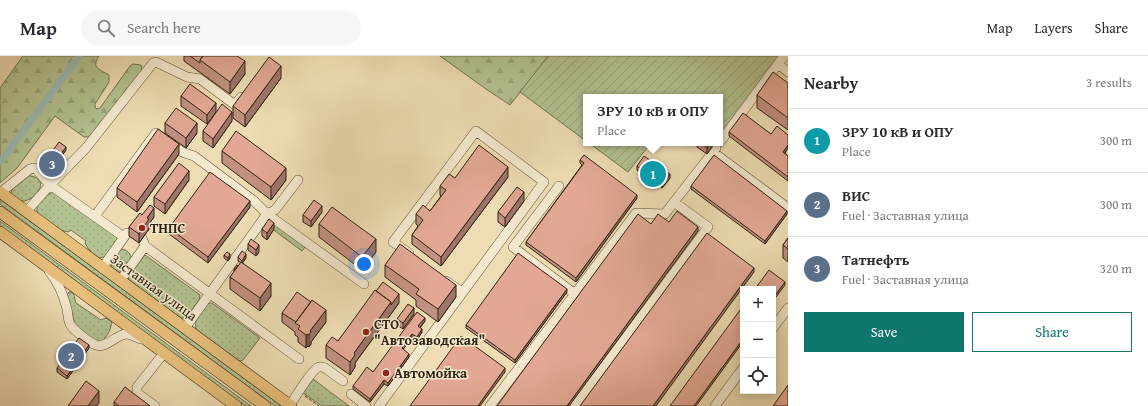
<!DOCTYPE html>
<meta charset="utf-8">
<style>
body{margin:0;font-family:"Gentium Book Plus",serif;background:#f7f7f7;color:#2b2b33}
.controls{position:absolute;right:12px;bottom:12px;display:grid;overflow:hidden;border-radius:0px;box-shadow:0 2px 10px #0003}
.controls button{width:36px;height:36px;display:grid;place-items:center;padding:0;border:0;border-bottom:1px solid #e1e1e2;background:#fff;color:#2b2b33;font:20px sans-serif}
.you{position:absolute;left:364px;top:208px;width:14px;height:14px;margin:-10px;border:3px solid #fff;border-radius:50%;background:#1a73e8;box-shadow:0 0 0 6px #1a73e833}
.badge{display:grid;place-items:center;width:26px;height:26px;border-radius:50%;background:#0f766e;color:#fff;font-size:13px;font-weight:700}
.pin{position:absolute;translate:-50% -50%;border:2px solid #fff;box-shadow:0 1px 4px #0006}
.popup{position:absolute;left:583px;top:38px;width:140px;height:52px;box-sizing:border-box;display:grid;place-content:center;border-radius:0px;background:#fff;filter:drop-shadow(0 1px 3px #0005);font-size:13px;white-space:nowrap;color:#7c7c81}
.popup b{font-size:15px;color:#2b2b33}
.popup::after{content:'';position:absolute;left:50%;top:100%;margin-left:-8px;border:8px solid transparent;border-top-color:#fff}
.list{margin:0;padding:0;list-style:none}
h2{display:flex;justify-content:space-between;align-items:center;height:52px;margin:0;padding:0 16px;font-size:17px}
h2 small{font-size:13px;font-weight:400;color:#7c7c81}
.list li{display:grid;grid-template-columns:26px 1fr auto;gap:12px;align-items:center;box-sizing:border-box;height:64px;padding:0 16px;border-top:1px solid #e1e1e2}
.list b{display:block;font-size:15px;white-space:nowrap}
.list p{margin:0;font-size:13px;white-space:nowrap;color:#7c7c81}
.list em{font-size:13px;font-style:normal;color:#7c7c81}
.actions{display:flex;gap:8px;padding:12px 16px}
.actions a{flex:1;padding:9px 0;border:1px solid #0f766e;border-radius:0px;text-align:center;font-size:14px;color:#0f766e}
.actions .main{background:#0f766e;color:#fff}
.icon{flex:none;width:22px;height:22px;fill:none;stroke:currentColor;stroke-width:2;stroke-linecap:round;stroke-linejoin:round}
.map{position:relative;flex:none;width:788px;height:350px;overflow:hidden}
header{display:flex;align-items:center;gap:24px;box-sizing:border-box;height:56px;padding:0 20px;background:#fff;border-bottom:1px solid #e1e1e2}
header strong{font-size:19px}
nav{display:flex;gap:22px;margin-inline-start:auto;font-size:14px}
.search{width:280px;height:36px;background:#f7f7f7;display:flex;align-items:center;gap:10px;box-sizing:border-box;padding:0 14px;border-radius:22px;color:#7c7c81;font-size:15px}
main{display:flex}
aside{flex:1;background:#fff}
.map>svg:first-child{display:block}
</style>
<header>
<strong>Map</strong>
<div class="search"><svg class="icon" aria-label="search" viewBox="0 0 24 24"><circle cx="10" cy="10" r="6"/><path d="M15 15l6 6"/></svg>Search here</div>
<nav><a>Map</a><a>Layers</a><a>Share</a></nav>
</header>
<main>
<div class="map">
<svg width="788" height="350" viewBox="0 0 788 350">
<defs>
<pattern id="grass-dots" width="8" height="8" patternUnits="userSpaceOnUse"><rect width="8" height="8" fill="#b3c291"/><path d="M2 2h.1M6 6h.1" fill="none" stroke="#9aa67c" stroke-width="1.8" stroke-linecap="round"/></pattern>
<pattern id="forest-firs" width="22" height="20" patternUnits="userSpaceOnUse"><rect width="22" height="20" fill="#b3c291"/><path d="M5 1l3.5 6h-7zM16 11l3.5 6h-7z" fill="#9aa67c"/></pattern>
<pattern id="garden-furrows" width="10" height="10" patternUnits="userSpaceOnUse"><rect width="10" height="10" fill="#b3c291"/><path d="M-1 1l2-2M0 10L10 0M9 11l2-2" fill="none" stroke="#9aa67c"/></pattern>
</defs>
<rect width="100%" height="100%" fill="#eeddb4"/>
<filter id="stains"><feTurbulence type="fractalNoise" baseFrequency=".005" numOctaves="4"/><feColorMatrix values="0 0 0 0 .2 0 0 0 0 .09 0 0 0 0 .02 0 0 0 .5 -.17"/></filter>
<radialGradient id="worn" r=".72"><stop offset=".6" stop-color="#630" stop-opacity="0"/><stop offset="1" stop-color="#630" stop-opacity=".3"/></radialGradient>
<path fill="url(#grass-dots)" stroke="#727250" d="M26 120C34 119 43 123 40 132 38 138 28 146 22 145 18 144 14 140 11 138L12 133Z
M54 136 119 182C113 190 104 210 93 198 90 195 87 191 85 187L86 185 71 174 69 176 59 174 37 158V150C42 144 46 138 54 136Z
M0 143 282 350H275L0 148Z
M0 165 251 350H245L0 170Z
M270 165 306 190 302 195 267 169Z
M121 193C126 193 132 198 131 203L122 216H118L112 212 111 206Z
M145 199 200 239 199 244 188 259 185 262H180L129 224 128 220Z
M69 236H71C76 239 74 242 76 247L101 264 106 262 112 266C110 275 107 283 98 287L75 269 67 240 68 237Z
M210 247H212L260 282 243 304 241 305 236 304 197 275C192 264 202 256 207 248Z
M313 323 349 350H322L303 337Z"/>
<path fill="url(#forest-firs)" stroke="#727250" d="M23 0H99C91 12 99 13 109 19V26L95 48V51L97 53 100 52 130 10 133 8 141 9 142 13 141 17 89 81H84L55 60 17 112 0 127V32Z
M440 0H549L510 49 486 33Z"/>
<path fill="url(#garden-furrows)" stroke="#727250" d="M548 0H780L720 79V41H586V85L520 36Z
M589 87H651L628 116Z"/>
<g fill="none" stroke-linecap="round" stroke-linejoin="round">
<path stroke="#9bbab4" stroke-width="7" d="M1 105 79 0"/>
<g stroke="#605139" stroke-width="10">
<path id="minor" d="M778 8 788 16
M720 86 784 0
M713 96 788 152
M559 130 513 191 575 238
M0 137 30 113 35 112 50 129 26 156
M674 146 716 92
M95 160 156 77 182 96 194 100 253 144 267 158 364 228
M124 181 50 129 86 92 153 7 156 6 187 21 200 23 235 49 241 41
M145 190 299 303
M102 212 127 177
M49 215C59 227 63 239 67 253 68 258 68 264 70 268 72 273 90 287 96 289 105 293 116 279 126 278 131 278 136 281 141 283
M120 225 145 190 142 182
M446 225 462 236
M185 272 267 158 275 154 298 124
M773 272 788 252
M351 338 366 350
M290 349C295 342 312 313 319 311 321 310 322 311 325 312L343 325
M155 350 137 337V331L164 297
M379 350 544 126 476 75 393 186 409 197
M490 350 636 157 665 158 674 146 708 171 575 350
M715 350 743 312"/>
</g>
<g stroke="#302210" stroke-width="12">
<path id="major" d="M0 136 291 350
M0 156 265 350
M0 176 236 350"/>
</g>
<path stroke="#302210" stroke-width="1" stroke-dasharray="3 2" stroke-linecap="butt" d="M305 340 319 350"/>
<use href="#minor" stroke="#f4e9ce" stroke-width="9"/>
<use href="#major" stroke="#e7be7a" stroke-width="11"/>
</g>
<path fill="#c29080" stroke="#302210" d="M184 0H237L245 18 230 38 184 5Z
M281 22 245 71 233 62V50Z
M788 27V74L757 52V39Z
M181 40 216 47 207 68 181 50Z
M232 65 213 92 203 85V75Z
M165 67 197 77 186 92 165 77Z
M729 76 788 79V92L785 97 788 100V125L729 80Z
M697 87H712V91L707 98 697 91Z
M66 94 47 120 40 115V112Z
M222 95 286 124 271 144 222 107Z
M179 98 137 156 117 141V132Z
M580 104 637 142 576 226 526 189V186L582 109 580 107Z
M637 110 670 122 662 132 637 114Z
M508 121 441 210 412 188V179L418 170 416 168V158L430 155 441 140 440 139V130L455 122Z
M189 124 165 158 154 150V141Z
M691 130 787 158 765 188 691 133Z
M524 145 505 171 498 166V156Z
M250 151 208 207 169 178V172Z
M322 156 311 171 303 166V159Z
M142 159 154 161 149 168V173L139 187 129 180V171Z
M319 168 376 196 362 214 319 181Z
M262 173H274L267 184 262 180Z
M788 182V206L783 202V189Z
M248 188 259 196 256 200 248 194Z
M224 199 230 202 228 205 224 202Z
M238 201 246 202 242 207 271 240 260 255 230 233V221L234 216V213L238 210 241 207 238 205Z
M385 209 456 241 438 266 416 250V244L385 221Z
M376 235 399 247 355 307V311L350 319 326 302V289L338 285Z
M567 236 515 307 466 272V269Z
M282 257 326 266 311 286V288L309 291 307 290 306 292 298 286V281L295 279V276L282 266Z
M414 258 403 273 397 269V263Z
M425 265 420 272 422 276 417 284 412 281 403 293 409 301 388 330 384 328 370 346 353 333V330L373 316Z
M89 292 67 323 57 316V312Z
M114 346 150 350H114Z"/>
<path fill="#9e7668" stroke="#302210" d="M245 5V18L230 38V26Z
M281 10V22L245 71V59Z
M216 47V56L207 68V59Z
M232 56V65L213 92V83Z
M197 67V77L186 92V82Z
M710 87H712V91L707 98V92Z
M179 88V98L137 156V146Z
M788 89V92L783 99V96Z
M66 91V94L47 120V117Z
M508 111V121L441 210V201Z
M286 112V124L271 144V131Z
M189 115V124L165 158V148Z
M670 118V122L662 132V129Z
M524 136V145L505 171V162Z
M637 139V142L576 226V222Z
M250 145V151L208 207V201Z
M322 150V156L311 171V165Z
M154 152V161L149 168V173L139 187V178L147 162Z
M787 155V158L765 188V185Z
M274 167V173L267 184V177Z
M698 171V175L569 350H567Z
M376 183V196L362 214V201Z
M259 189V196L256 200V194Z
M230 198V202L228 205V202Z
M246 198V202L242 208V205Z
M754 212V216L656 350H653Z
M785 226V229L773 245V242Z
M271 227V240L260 255V242Z
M456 229V241L438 266V253Z
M567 233V236L515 307V304Z
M399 238V247L355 307V311L350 319V306L354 297 391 246Z
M414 252V258L403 273V267Z
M326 254V266L311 286V288L309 291V279L310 275Z
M425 262V265L418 274V270Z
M422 273V276L417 284V281Z
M307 278V290L306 292V279Z
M412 278V281L402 295V292Z
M743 283V286L696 350H694Z
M89 289V292L67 323V320Z
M409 298V301L388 330V327Z
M505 312V316L480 350H478Z
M384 324V328L370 346V343Z
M99 335V347L97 350H88Z"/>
<path fill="#e2a895" stroke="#302210" d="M190 0H203L200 4V7Z
M203 0H237L245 5 230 26 200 4Z
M269 1 281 10 245 59 233 50Z
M773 16 788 27V62L757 39Z
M190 28 216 47 207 59 181 40Z
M222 48 232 56 213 83 203 75Z
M176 52 197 67 186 82 165 67Z
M743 57 771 78 777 70 788 79V89L783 96 788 100V121L729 76Z
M158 73 179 88 137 146 117 132Z
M236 75 286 112 271 131 222 95Z
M59 86 66 91 47 117 40 112Z
M701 87H710L707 92Z
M479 89 508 111 441 201 412 179 423 164 416 158 423 149 430 155 446 134 440 130 449 118 455 122Z
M584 99 637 139 576 222 526 186 584 107 580 104Z
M714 99 787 155 765 185 691 130Z
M644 100 670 118 662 129 637 110Z
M179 107 189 115 165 148 154 141Z
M210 116 250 145 208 201 169 172Z
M517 131 524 136 505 162 498 156Z
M314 144 322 150 311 165 303 159Z
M150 149 154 152 147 162 149 163 139 178 129 171 140 157 142 159Z
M332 151 376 183 362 201 319 168Z
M677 155 698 171 567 350H497L638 158 651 168 658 158 669 166Z
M269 163 274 167 267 177 262 173Z
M707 177 754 212 653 350H580Z
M788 182V193L783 189Z
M251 183 259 189 256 194 248 188Z
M400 188 456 229 438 253 416 238 419 233 385 209Z
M242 195 246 198 242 205 238 201Z
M227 196 230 198 228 202 224 199Z
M518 197 567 233 515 304 466 269Z
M241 206 271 227 260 242 230 221Z
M237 209 238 210 235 214 234 213Z
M769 214 785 226 773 242V233H755Z
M383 226 399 238 391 249V246L376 235Z
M375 234 391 246 354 297 355 299 350 306 326 289 332 281 338 285Z
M297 236 311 246 296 266 282 257Z
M312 244 326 254 310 275 311 276 309 279 307 278 306 279 298 273 300 270 295 267Z
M408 248 414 252 403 267 397 263Z
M743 250V283L694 350H670Z
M417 256 425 262 418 270 422 273 417 281 412 278 402 292 409 298 388 327 384 324 370 343 353 330 367 311 373 316Z
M461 280 505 312 478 350H410Z
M79 282 89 289 67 320 57 312Z
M86 325 99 335 88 350H68Z
M788 329V350H773Z
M125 331 150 350H119L114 346Z"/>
<g fill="#8f2418" stroke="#f4e9ce" stroke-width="1.5">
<circle cx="142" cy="172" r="4"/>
<circle cx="366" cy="276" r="4"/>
<circle cx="386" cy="317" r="4"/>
</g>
<g text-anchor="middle" stroke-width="3" stroke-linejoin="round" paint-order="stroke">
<g font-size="14" font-weight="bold" fill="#302210" stroke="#f4e9ce" text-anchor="start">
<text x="150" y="177">ТНПС</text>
<text x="374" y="273">СТО<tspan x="374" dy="16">"Автозаводская"</tspan></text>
<text x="394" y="322">Автомойка</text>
</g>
<g font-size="14" fill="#302210" stroke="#f4e9ce">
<text transform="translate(154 231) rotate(36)" y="5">Заставная улица</text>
</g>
</g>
<rect width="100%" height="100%" filter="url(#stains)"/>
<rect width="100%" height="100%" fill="url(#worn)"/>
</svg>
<div class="controls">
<button>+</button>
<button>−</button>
<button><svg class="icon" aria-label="locate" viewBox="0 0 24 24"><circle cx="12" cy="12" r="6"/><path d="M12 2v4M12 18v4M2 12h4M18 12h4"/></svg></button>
</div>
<div class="you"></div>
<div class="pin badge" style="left:653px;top:118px;background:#0f9aa8">1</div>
<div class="popup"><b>ЗРУ 10 кВ и ОПУ</b>Place</div>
<div class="pin badge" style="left:71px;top:300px;background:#5c6f8a">2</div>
<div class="pin badge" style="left:52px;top:108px;background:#5c6f8a">3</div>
</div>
<aside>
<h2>Nearby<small>3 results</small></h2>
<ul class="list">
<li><span class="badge" style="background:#0f9aa8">1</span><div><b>ЗРУ 10 кВ и ОПУ</b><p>Place</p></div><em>300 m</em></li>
<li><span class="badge" style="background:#5c6f8a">2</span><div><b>ВИС</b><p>Fuel · Заставная улица</p></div><em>300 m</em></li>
<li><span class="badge" style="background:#5c6f8a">3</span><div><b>Татнефть</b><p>Fuel · Заставная улица</p></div><em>320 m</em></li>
</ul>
<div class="actions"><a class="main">Save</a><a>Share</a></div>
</aside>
</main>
